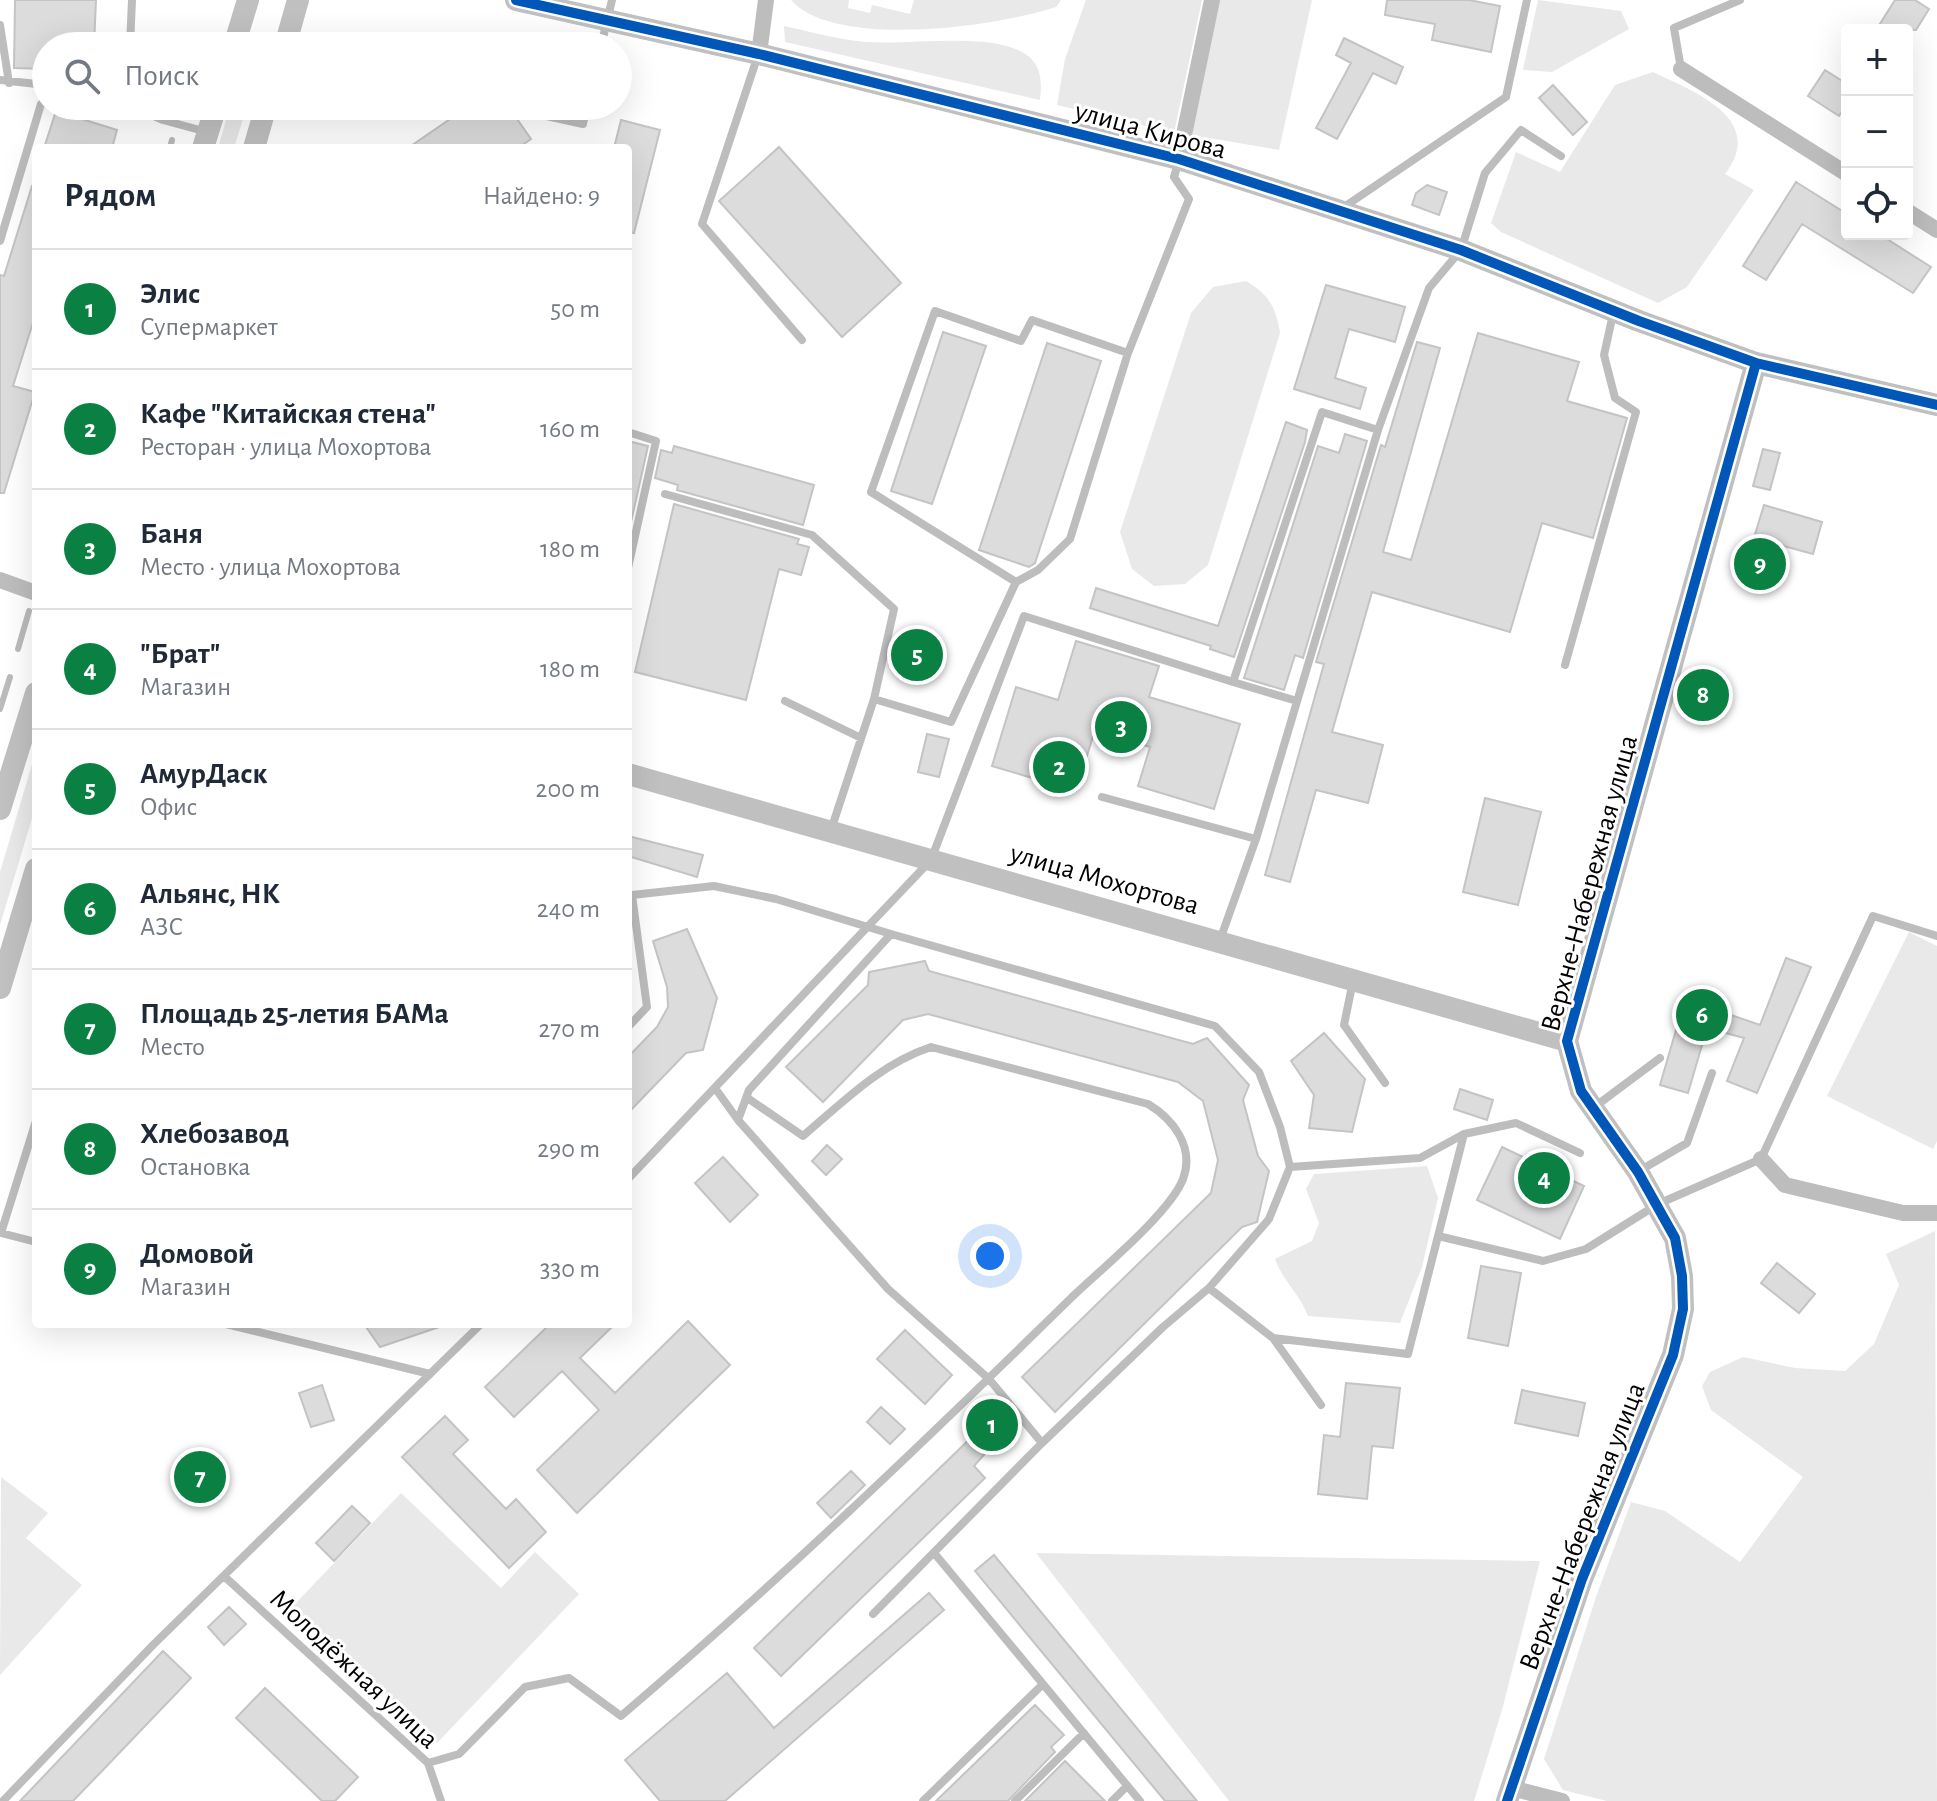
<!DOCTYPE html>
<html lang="ru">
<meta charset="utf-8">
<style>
body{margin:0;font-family:"Alegreya Sans",sans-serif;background:#f6f6f7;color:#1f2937}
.controls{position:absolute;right:24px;top:24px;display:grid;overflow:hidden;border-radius:8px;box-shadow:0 8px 32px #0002}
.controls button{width:72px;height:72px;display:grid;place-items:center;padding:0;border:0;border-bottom:2px solid #e0e1e3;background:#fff;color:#1f2937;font:40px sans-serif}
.you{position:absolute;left:990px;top:1256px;width:28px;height:28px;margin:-20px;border:6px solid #fff;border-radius:50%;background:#1a73e8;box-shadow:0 0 0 12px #1a73e833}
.badge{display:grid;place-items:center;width:52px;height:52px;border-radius:50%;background:#0b8043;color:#fff;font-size:26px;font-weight:700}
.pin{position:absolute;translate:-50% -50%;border:4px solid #fff;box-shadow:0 2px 8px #0006}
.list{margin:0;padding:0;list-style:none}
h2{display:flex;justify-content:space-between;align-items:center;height:104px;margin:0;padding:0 32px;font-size:34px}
h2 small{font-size:26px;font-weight:400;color:#747a83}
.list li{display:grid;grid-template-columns:52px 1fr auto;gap:24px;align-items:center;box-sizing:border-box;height:120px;padding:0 32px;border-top:2px solid #e0e1e3}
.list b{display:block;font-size:30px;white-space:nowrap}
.list p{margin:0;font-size:26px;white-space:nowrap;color:#747a83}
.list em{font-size:26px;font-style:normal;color:#747a83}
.icon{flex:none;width:44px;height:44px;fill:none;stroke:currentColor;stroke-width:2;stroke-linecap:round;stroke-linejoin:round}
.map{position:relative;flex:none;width:1937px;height:1801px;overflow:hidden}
.search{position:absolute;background:#fff;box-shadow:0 8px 32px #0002;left:32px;top:32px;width:600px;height:88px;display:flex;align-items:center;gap:20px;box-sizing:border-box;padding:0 28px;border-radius:44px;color:#747a83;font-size:30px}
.panel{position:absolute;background:#fff;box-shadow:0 8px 32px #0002;left:32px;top:144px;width:600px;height:1184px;border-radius:8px}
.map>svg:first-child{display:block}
</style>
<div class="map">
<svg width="1937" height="1801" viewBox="0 0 1937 1801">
<rect width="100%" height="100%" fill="#fff"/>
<path fill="#e9e9e9" d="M791 0H849L848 8 870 13 872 5 910 14 914 0H1061L1056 7C999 26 835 50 791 0Z
M1086 0H1202L1174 133 1057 105 1065 59Z
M1218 0H1312L1279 150 1192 135Z
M1538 0 1621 11 1629 29 1552 72 1523 70Z
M784 26C808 31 832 38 857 41 902 47 984 31 1022 52 1042 63 1042 81 1040 100L785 42Z
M1653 72C1692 91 1768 118 1725 174L1754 190 1687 287 1658 303 1501 232 1491 223 1516 152 1560 172 1615 85Z
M230 106H247L234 148H218Z
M1246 281C1268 294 1276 306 1280 333L1208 565 1185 584 1154 586 1132 569 1120 532 1191 313 1213 287Z
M36 751V805L0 925V872Z
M1909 932 1937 946V1141L1933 1149 1827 1096Z
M1427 1166 1438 1198 1422 1267 1400 1323 1308 1316C1299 1293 1283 1281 1275 1259L1312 1241 1319 1223 1306 1189 1314 1174Z
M1935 1231 1937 1801H1607L1563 1790 1544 1759 1596 1597 1631 1502 1665 1511 1740 1562 1803 1477 1711 1410 1702 1386 1710 1372 1743 1357 1795 1368 1845 1371 1874 1344 1899 1285 1886 1254Z
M1 1477 48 1513 26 1538 82 1585 0 1675Z
M401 1493 501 1588 535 1552 579 1594 437 1743 293 1606Z
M1036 1553 1540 1561 1502 1710 1474 1801H1229Z"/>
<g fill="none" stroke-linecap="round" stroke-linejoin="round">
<path stroke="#bbb" stroke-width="6" d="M182 107 183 106
M170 148 172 140
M18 649 29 611
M0 709 10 677"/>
</g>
<path fill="#dcdcdc" stroke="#c4c4c4" stroke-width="2" d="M15 0H96L94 46H46V69L14 68Z
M1387 0H1469L1500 6 1491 52 1432 40 1435 24 1385 15Z
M1895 0H1915L1929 9 1916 30H1876Z
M1344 38 1403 67 1396 84 1373 73 1337 139 1316 128 1351 63 1336 55Z
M1825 70 1847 84V104L1839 116 1808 96Z
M1553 85 1587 122 1573 135 1539 98Z
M469 106H508L531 139 518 148H408Z
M56 111 117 130 112 148H44Z
M621 120 660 130 634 233 628 232V148H614Z
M779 147 901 283 842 337 719 201Z
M1796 182 1847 214V234H1879L1931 267 1913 293 1802 224 1766 280 1743 266Z
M1427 185 1447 192 1439 215 1412 205 1416 193Z
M32 186 36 187V313L13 386 35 392 4 493H0V275L4 276Z
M1326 285 1405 307 1395 342 1349 329 1335 378 1366 388 1360 409 1294 389Z
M943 332 986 346 932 504 891 491Z
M1478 333 1579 362 1567 401 1627 418 1593 538 1542 523 1510 632 1372 592 1332 732 1383 745 1368 803 1316 790 1290 882 1265 875 1324 664 1316 662 1381 445 1385 447 1417 342 1440 348 1383 552 1411 560Z
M1047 343 1101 361 1035 563 1029 567 979 550Z
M1286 422 1307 430 1305 442 1234 657 1210 649 1211 646 1090 608 1096 588 1218 626Z
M1345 434 1367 441 1303 658 1295 655 1284 690 1244 678 1318 446 1339 453Z
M628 441 648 446 631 522 628 521Z
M674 446 814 485 803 525 677 490 678 485 655 478 661 450 672 453Z
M1763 449 1780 453 1770 490 1753 486Z
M674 504 799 539 797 544 809 547 801 575 779 569 746 700 635 672Z
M1764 505 1822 522 1813 554 1780 545 1767 591 1740 583Z
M904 634 939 642 930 677 896 669Z
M1076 641 1159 666 1149 697 1240 724 1214 809 1138 786 1150 747 1095 730 1076 791 992 766 1016 687 1058 700Z
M927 734 949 739 939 777 918 772Z
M1485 798 1541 812 1518 905 1463 892Z
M628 836 703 855 697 877 628 856Z
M687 929 717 998 703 1050 686 1053 628 1113V1057L657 1027 668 1007 667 987 653 941Z
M1786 958 1811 967 1757 1093 1727 1081 1744 1038 1707 1028 1688 1093 1660 1085 1685 999 1760 1025Z
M925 961 929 971 1193 1044 1207 1038 1249 1085 1243 1100 1258 1156 1269 1171 1257 1222 1242 1227 1055 1412 1022 1377 1211 1193 1218 1160 1203 1101 1178 1082 928 1014 903 1020 823 1102 786 1067 868 985 869 972Z
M1324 1033 1365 1079 1352 1132 1309 1128 1314 1095 1291 1061Z
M1460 1089 1493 1100 1487 1120 1454 1109Z
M827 1145 842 1159 826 1175 812 1161Z
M1502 1147 1584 1186 1560 1239 1477 1200Z
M723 1157 758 1195 730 1222 695 1183Z
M1777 1263 1815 1294 1799 1313 1761 1283Z
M1481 1266 1521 1273 1508 1346 1468 1338Z
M688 1321 730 1365 577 1513 537 1470 599 1410 562 1371 514 1417 485 1387 550 1324H615L580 1358 615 1393Z
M364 1324H438L439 1327 380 1347Z
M905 1330 952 1375 925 1404 877 1359Z
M1346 1383 1400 1388 1393 1448 1372 1446 1367 1499 1318 1494 1324 1435 1340 1437Z
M322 1385 334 1420 311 1427 299 1393Z
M1522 1390 1585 1403 1578 1436 1515 1423Z
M881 1407 905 1429 890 1444 867 1422Z
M991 1407 1010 1425 974 1466 985 1478 781 1676 754 1648 979 1430 974 1426Z
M445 1416 468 1440 453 1454 506 1509 516 1499 546 1532 509 1568 402 1457Z
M851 1471 865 1485 831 1518 817 1503Z
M352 1506 370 1523 334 1561 316 1543Z
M994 1555 1197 1801H1165L975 1571Z
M929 1593 944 1610 725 1801H660L625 1760 727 1673 774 1728Z
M229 1607 246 1624 224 1645 208 1627Z
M163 1651 191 1678 102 1771 73 1801H20Z
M265 1688 358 1777 335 1801H322L236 1718Z
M1035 1705 1064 1735 1051 1747 1055 1752 1008 1801H936Z
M1065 1761 1105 1801H1025Z"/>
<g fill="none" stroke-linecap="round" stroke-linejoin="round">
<path stroke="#bdbdbd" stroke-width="8" d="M0 25 9 83
M130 46 132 0
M601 46 612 0
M758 55 702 224 802 340
M1681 69 1674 28 1740 0
M0 80 46 85
M77 106 89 110 116 106
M131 106 163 120 207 132
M533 113 583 124 587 106
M1344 207 1506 97 1527 0
M0 241 41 104 46 103
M1378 430 1429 288 1461 250 1485 173 1521 130 1561 156
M628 432 656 441 628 568
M665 494 812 535 894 609 874 699
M1016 582 1038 570 1070 539 1128 353
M1565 665 1636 412 1615 398 1604 355 1613 314
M785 701 861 738
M1102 797 1256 839 1220 940
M831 830 874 699 951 722 1016 582 871 492 935 311 1021 341 1032 320 1128 353 1189 199 1174 177 1179 160
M1256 839 1378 430 1322 412 1233 682 1297 701
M628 893 632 895 714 886 776 899 891 934 749 1090 738 1120 888 1289 989 1379 1042 1443
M891 934 1215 1026 1259 1072 1280 1127 1290 1167
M1353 981 1344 1025 1385 1083
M628 1027 647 1007 632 895 629 898
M715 1088 738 1120
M1593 1108 1660 1058
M36 1121 1 1233 36 1242
M1639 1171 1687 1143 1712 1073
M628 1179 931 860 1024 616 1233 682
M1438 1236 1543 1261 1586 1249 1658 1204 1761 1159 1873 916 1937 936
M1209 1288 1273 1338 1321 1405
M226 1324 430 1374
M1273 1338 1408 1354 1464 1134
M935 1554 1140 1801
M224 1576 428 1763 441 1801
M873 1614 1042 1443 1163 1327 1209 1288 1269 1219 1290 1167 1420 1158 1464 1134 1516 1123 1580 1153
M428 1763 459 1754 525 1687 569 1678 621 1716C777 1583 925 1441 1071 1298 1099 1271 1170 1213 1183 1179 1195 1147 1173 1119 1148 1104L931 1047C880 1064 843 1102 803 1136L749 1099
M3 1801 153 1645 481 1324
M923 1801 1043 1684
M1015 1801 1084 1733
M1112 1801 1127 1786"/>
<path stroke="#bdbdbd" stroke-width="16" d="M759 54 766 0
M1681 69 1847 174
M1179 159 1212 0
M1907 211 1937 230
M0 580 36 593
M1761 1159 1785 1185 1903 1213H1937
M1511 1788 1562 1801"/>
<path stroke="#c0c0c0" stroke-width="22" d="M516 0 759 54 1179 159 1461 250 1639 321 1756 363 1937 405
M234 46 248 0
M285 46 298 0
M203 148 216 106
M254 148 266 106
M628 774 1567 1041
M0 809 36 693
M0 988 36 869
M1507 1801 1582 1579 1673 1355 1683 1309 1682 1276 1675 1238 1638 1172 1581 1091 1567 1041 1756 363"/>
<g stroke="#fff" stroke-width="15">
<path id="cycleway" d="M516 0 759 54 1179 159 1461 250 1639 321 1756 363 1937 405
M1507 1801 1582 1579 1673 1355 1683 1309 1682 1276 1675 1238 1638 1172 1581 1091 1567 1041 1756 363"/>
</g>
<use href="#cycleway" stroke="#0057b8" stroke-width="10"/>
</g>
<g text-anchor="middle" stroke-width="6" stroke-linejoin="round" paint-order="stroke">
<g font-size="28" fill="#000" stroke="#fff">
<text transform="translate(1151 129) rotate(15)" y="10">улица Кирова</text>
<text transform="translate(1105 878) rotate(16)" y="10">улица Мохортова</text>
<text transform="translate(1588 883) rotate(-75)" y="10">Верхне-Набережная улица</text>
<text transform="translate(1581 1526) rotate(-69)" y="10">Верхне-Набережная улица</text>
<text transform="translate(355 1668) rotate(43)" y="10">Молодёжная улица</text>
</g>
</g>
</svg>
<div class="controls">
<button>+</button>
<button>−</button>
<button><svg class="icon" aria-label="locate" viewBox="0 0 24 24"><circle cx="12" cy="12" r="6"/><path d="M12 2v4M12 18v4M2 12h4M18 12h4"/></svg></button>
</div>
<div class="you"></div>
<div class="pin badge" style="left:992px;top:1425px">1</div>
<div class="pin badge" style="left:1059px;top:767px">2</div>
<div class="pin badge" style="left:1121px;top:727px">3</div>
<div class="pin badge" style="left:1544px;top:1178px">4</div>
<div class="pin badge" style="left:917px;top:655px">5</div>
<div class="pin badge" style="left:1702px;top:1015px">6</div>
<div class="pin badge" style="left:200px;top:1477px">7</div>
<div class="pin badge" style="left:1703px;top:695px">8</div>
<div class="pin badge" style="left:1760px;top:564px">9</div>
<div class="search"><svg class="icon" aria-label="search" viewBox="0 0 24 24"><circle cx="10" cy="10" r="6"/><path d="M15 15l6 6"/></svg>Поиск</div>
<section class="panel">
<h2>Рядом<small>Найдено: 9</small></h2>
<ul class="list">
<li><span class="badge">1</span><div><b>Элис</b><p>Супермаркет</p></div><em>50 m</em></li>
<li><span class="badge">2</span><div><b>Кафе &quot;Китайская стена&quot;</b><p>Ресторан · улица Мохортова</p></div><em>160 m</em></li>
<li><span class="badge">3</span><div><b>Баня</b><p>Место · улица Мохортова</p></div><em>180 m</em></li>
<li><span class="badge">4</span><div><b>&quot;Брат&quot;</b><p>Магазин</p></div><em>180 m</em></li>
<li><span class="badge">5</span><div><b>АмурДаск</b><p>Офис</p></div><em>200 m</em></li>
<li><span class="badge">6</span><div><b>Альянс, НК</b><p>АЗС</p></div><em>240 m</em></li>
<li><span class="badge">7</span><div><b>Площадь 25-летия БАМа</b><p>Место</p></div><em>270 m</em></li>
<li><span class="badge">8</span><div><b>Хлебозавод</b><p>Остановка</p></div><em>290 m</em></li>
<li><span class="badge">9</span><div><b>Домовой</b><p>Магазин</p></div><em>330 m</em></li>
</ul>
</section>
</div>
